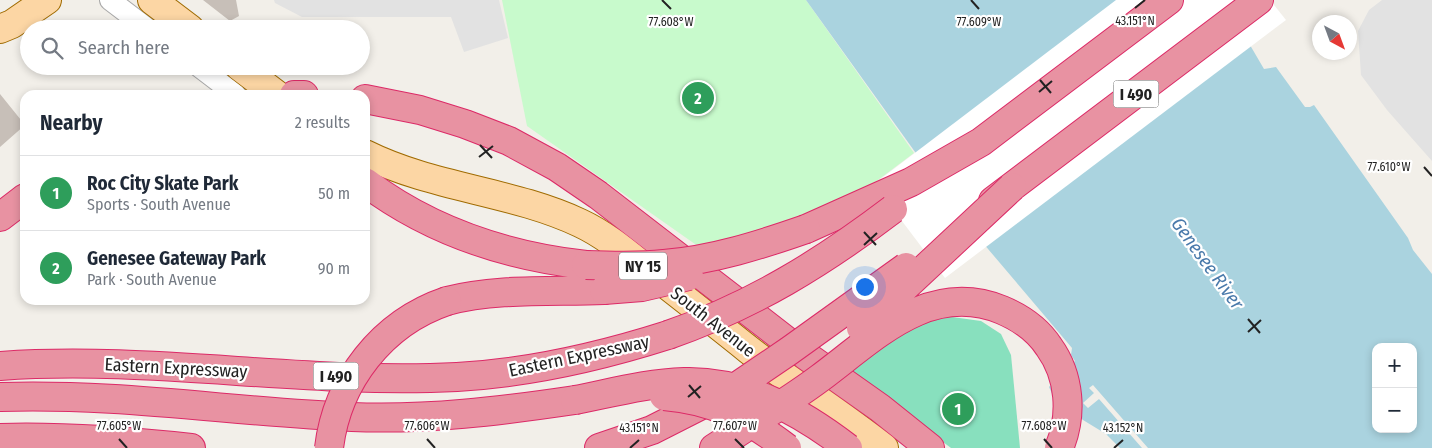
<!DOCTYPE html>
<meta charset="utf-8">
<style>
body{margin:0;font-family:"Fira Sans Condensed",sans-serif;background:#f2f2f3;color:#1f2937}
.controls{position:absolute;right:15px;bottom:15px;display:grid;overflow:hidden;border-radius:10px;box-shadow:0 2px 8px #0003}
.controls button{width:45px;height:45px;display:grid;place-items:center;padding:0;border:0;border-bottom:1px solid #e0e1e3;background:#fff;color:#1f2937;font:25px sans-serif}
.compass{position:absolute;left:1312px;top:15px;width:45px;height:45px;border-radius:50%;background:#fff;box-shadow:0 2px 8px #0003;rotate:139deg}
.you{position:absolute;left:864px;top:286px;width:18px;height:18px;margin:-12px;border:4px solid #fff;border-radius:50%;background:#1a73e8;box-shadow:0 0 0 8px #1a73e833}
.badge{display:grid;place-items:center;width:32px;height:32px;border-radius:50%;background:#d40000;color:#fff;font-size:16px;font-weight:700}
.pin{position:absolute;translate:-50% -50%;border:2px solid #fff;box-shadow:0 1px 5px #0006}
.list{margin:0;padding:0;list-style:none}
h2{display:flex;justify-content:space-between;align-items:center;height:65px;margin:0;padding:0 20px;font-size:21px}
h2 small{font-size:16px;font-weight:400;color:#747a83}
.list li{display:grid;grid-template-columns:32px 1fr auto;gap:15px;align-items:center;box-sizing:border-box;height:75px;padding:0 20px;border-top:1px solid #e0e1e3}
.list b{display:block;font-size:19px;white-space:nowrap}
.list p{margin:0;font-size:16px;white-space:nowrap;color:#747a83}
.list em{font-size:16px;font-style:normal;color:#747a83}
.icon{flex:none;width:28px;height:28px;fill:none;stroke:currentColor;stroke-width:2;stroke-linecap:round;stroke-linejoin:round}
.map{position:relative;flex:none;width:1432px;height:448px;overflow:hidden}
.search{position:absolute;background:#fff;box-shadow:0 2px 8px #0003;left:20px;top:20px;width:350px;height:55px;display:flex;align-items:center;gap:12px;box-sizing:border-box;padding:0 18px;border-radius:28px;color:#747a83;font-size:19px}
.panel{position:absolute;background:#fff;box-shadow:0 2px 8px #0003;left:20px;top:90px;width:350px;height:215px;border-radius:15px}
.map>svg:first-child{display:block}
</style>
<div class="map">
<svg width="1432" height="448" viewBox="0 0 1432 448">
<rect width="100%" height="100%" fill="#f2efe9"/>
<path fill="#c8facc" d="M502 0H806L914 153 870 186 835 203 748 236 702 249 527 126Z"/>
<path fill="#88e0be" d="M945 316 981 321 1001 334 1011 355 1020 448H951L849 371 908 325Z"/>
<path fill="#e2e2e2" d="M274 0H499L508 38 464 52 451 17H302L275 3Z
M1382 0H1432V161L1387 110 1361 75 1358 31 1369 10Z"/>
<path fill="#aad3df" fill-rule="evenodd" d="M806 0H1220L1233 16 1264 69 1276 67 1305 107H1310L1314 105 1408 238 1413 250 1432 274V448H1148L1093 385 1089 388 1094 393 1083 403 1088 408 1099 399 1142 448H1120L1106 434 1083 420 1054 398 1049 387 1057 377 1075 361 1071 355 1072 348 966 223ZM1376 347H1413V429H1376Z"/>
<path fill="#fff" d="M1116 0H1270L1286 20 945 278 874 184Z"/>
<path fill="#c7bfb8" d="M203 0H236L239 16 230 21Z
M0 94 25 125 0 147Z"/>
<g fill="none" stroke-linecap="round" stroke-linejoin="round">
<g stroke="#a9a9a9" stroke-width="22">
<path id="minor" d="M110 0 148 29
M198 66 236 95"/>
</g>
<g stroke="#a06b00" stroke-width="30">
<path id="primary" d="M152 0 190 29
M0 29 12 24 47 0
M239 66 277 95
M365 154C433 188 512 191 580 223 608 236 631 257 654 275 686 300 718 325 749 350 793 384 840 413 884 448"/>
</g>
<g stroke="#dc2a67" stroke-width="30">
<path id="motorway" d="M294 95H304
M365 99 420 110 465 124 509 141 557 167 598 195 805 355 880 408 930 448
M365 182C430 231 506 256 586 265
M993 201 1259 0
M0 217 25 198
M806 229 911 182 981 142 1169 0
M447 301C496 288 553 292 604 290
M0 366C152 355 305 385 457 377 529 373 599 357 668 335
M0 397C118 393 235 412 352 417 427 420 501 411 575 400
M0 438C64 436 127 441 191 448
M599 448 652 430 721 395
M714 448 745 428"/>
</g>
<use href="#minor" stroke="#fff" stroke-width="20"/>
<use href="#primary" stroke="#fcd6a4" stroke-width="28"/>
<use href="#motorway" stroke="#e892a2" stroke-width="28"/>
<g stroke="#dc2a67" stroke-width="30" stroke-linecap="butt">
<path id="motorway-bridge" d="M586 265C612 266 638 267 664 264 713 260 760 245 806 229
M604 290 642 287 689 276
M861 328 1012 187
M668 335C752 306 822 263 893 209
M736 387 789 351 906 267
M664 396C714 400 748 418 787 448
M575 400C611 393 648 383 684 382 745 380 801 412 848 448
M745 428C770 412 796 396 820 378 874 338 929 280 1002 310 1021 318 1038 330 1049 347 1070 376 1073 415 1059 448
M329 448C337 381 382 323 447 301"/>
</g>
<use href="#motorway-bridge" stroke="#e892a2" stroke-width="28"/>
</g>
<path fill="none" stroke="#222" stroke-width="2" d="M662 0 671 9M971 0 979 9M1135 8 1145 0M1040 80 1051 93M1039 92 1052 81M480 145 492 158M479 157 493 146M1424 167 1432 176M864 232 876 245M864 245 877 233M1248 319 1260 333M1248 332 1261 320M689 385 700 398M688 397 701 386M119 439 127 448M427 439 435 448M735 439 744 448M1044 439 1052 448M630 448 639 440M1114 448 1123 440"/>
<g text-anchor="middle" stroke-width="4.5" stroke-linejoin="round" paint-order="stroke">
<g fill="#fff" stroke="#646464" stroke-width="1">
<rect x="1113.5" y="80.5" width="45" height="27" rx="4"/>
<rect x="619" y="252.5" width="48" height="27" rx="4"/>
<rect x="313.5" y="362.5" width="45" height="27" rx="4"/>
</g>
<g font-size="16" font-weight="bold" fill="#222">
<text x="1136" y="100">I 490</text>
<text x="643" y="272">NY 15</text>
<text x="336" y="382">I 490</text>
</g>
<g font-size="18" fill="#222" stroke="#fff">
<text transform="translate(713 322) rotate(38)" y="6">South Avenue</text>
<text transform="translate(579 356) rotate(-12)" y="6">Eastern Expressway</text>
<text transform="translate(176 368) rotate(3)" y="6">Eastern Expressway</text>
</g>
<g font-size="19" font-style="italic" fill="#4a7aab" stroke="#fff">
<text transform="translate(1208 263) rotate(54)" y="7">Genesee River</text>
</g>
</g>
<g font-size="12" text-anchor="middle" fill="#222" stroke="#fff" stroke-width="4.5" stroke-linejoin="round" paint-order="stroke">
<text x="1135" y="25">43.151°N</text>
<text x="671" y="26">77.608°W</text>
<text x="979" y="26">77.609°W</text>
<text x="1389" y="171">77.610°W</text>
<text x="119" y="430">77.605°W</text>
<text x="427" y="430">77.606°W</text>
<text x="735" y="430">77.607°W</text>
<text x="1044" y="430">77.608°W</text>
<text x="639" y="432">43.151°N</text>
<text x="1123" y="432">43.152°N</text>
</g>
</svg>
<div class="controls">
<button>+</button>
<button>−</button>
</div>
<svg class="compass" viewBox="-18 -18 36 36"><path d="M0-13l5 13h-10z" fill="#e53935"/><path d="M0 13l5-13h-10z" fill="#747a83"/></svg>
<div class="you"></div>
<div class="pin badge" style="left:958px;top:409px;background:#2e9e5b">1</div>
<div class="pin badge" style="left:698px;top:98px;background:#2e9e5b">2</div>
<div class="search"><svg class="icon" aria-label="search" viewBox="0 0 24 24"><circle cx="10" cy="10" r="6"/><path d="M15 15l6 6"/></svg>Search here</div>
<section class="panel">
<h2>Nearby<small>2 results</small></h2>
<ul class="list">
<li><span class="badge" style="background:#2e9e5b">1</span><div><b>Roc City Skate Park</b><p>Sports · South Avenue</p></div><em>50 m</em></li>
<li><span class="badge" style="background:#2e9e5b">2</span><div><b>Genesee Gateway Park</b><p>Park · South Avenue</p></div><em>90 m</em></li>
</ul>
</section>
</div>
